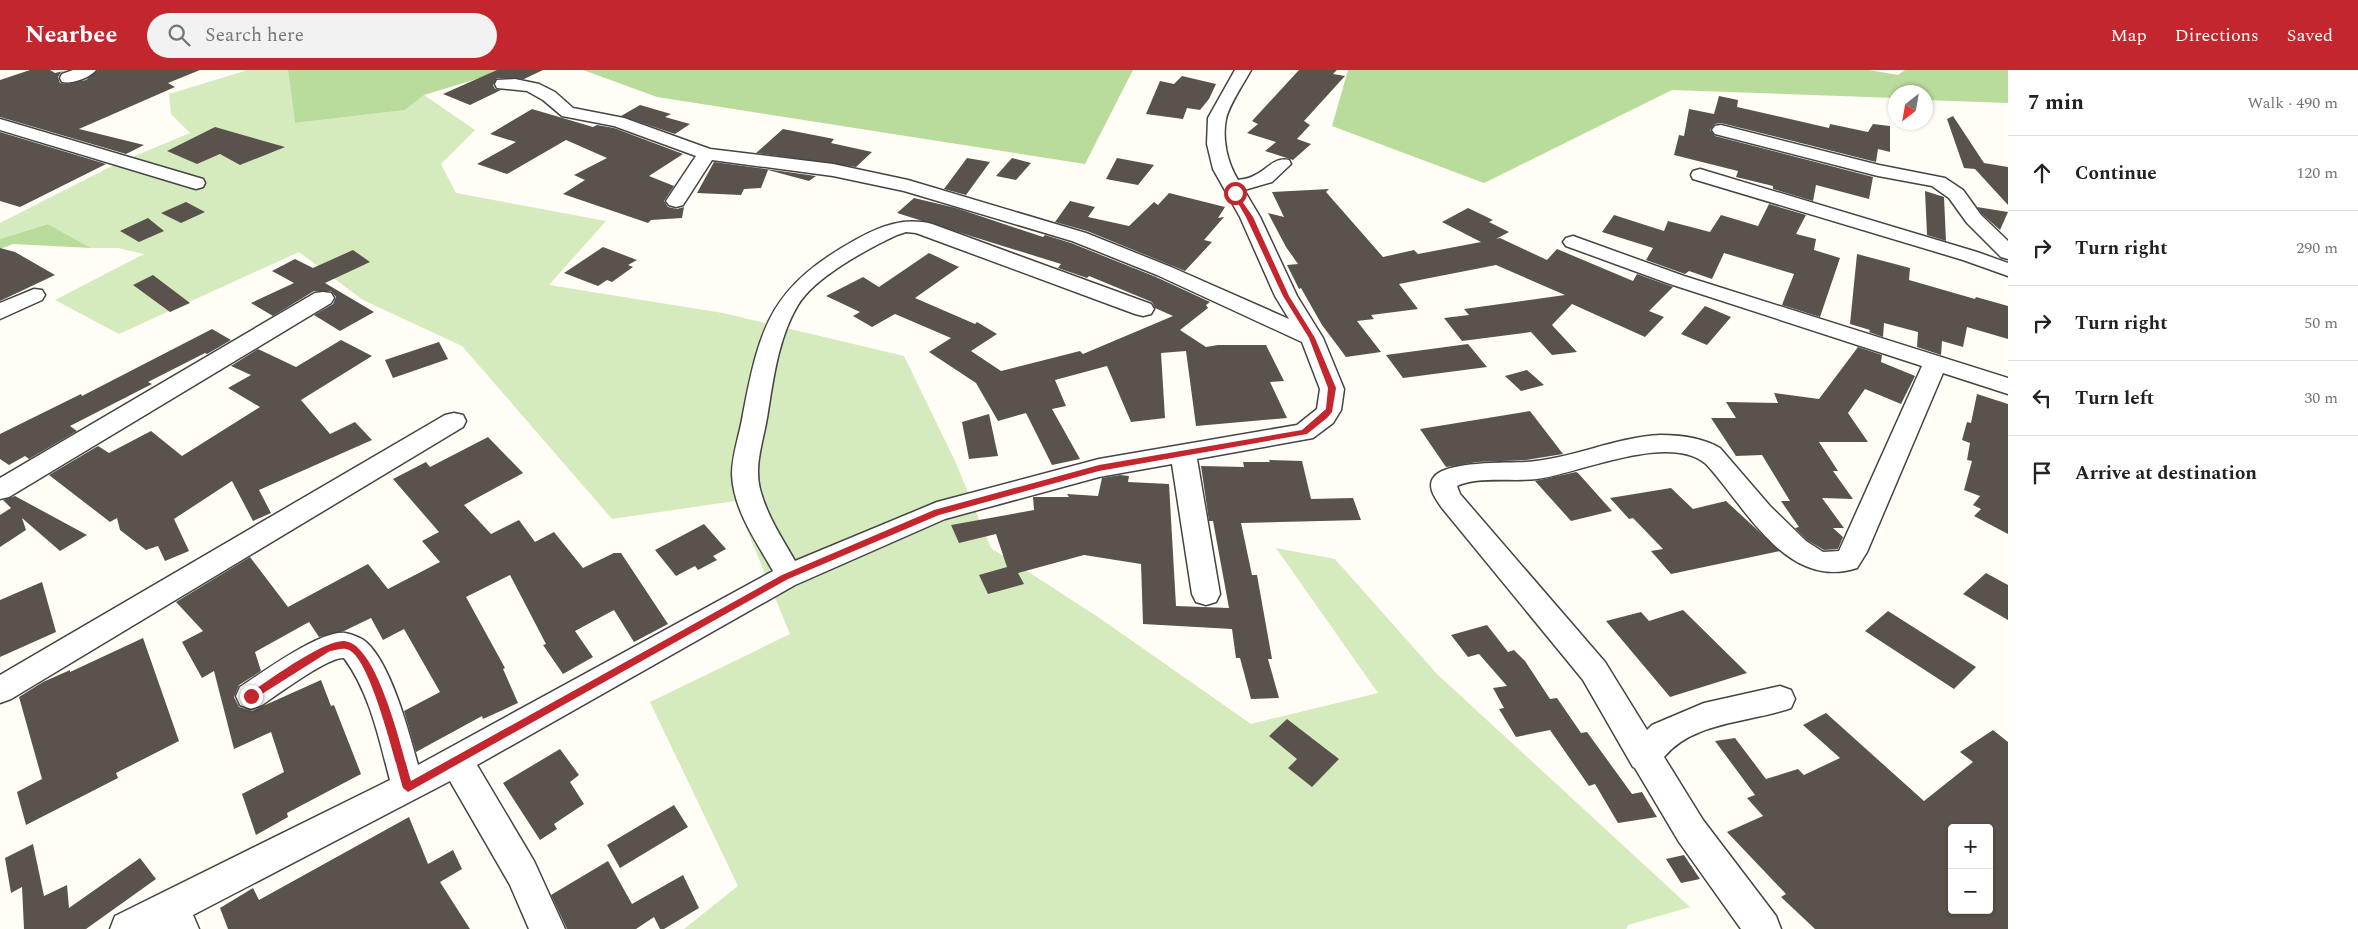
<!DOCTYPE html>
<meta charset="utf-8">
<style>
body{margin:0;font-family:Spectral,serif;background:#f2f2f2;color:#222}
.controls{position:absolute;right:15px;bottom:15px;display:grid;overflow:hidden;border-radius:5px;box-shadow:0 1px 4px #0004}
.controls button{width:45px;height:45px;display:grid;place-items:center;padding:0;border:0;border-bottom:1px solid #e0e0e0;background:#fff;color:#222;font:25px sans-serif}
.compass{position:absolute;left:1888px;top:15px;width:45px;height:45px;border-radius:50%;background:#fff;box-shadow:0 1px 4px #0004;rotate:211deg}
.stop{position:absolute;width:15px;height:15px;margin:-11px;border:4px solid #c4262e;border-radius:50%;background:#fff}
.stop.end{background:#c4262e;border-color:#fff;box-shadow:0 1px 5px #0008}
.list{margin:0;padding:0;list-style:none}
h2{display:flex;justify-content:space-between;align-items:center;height:65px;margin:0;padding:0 20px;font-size:21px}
h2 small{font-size:16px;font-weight:400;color:#767676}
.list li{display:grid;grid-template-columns:32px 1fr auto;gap:15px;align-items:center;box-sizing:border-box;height:75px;padding:0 20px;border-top:1px solid #e0e0e0}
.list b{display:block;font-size:19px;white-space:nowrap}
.list em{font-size:16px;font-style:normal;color:#767676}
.icon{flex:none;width:28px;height:28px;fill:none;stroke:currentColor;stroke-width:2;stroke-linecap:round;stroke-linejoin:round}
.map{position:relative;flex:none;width:2008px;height:859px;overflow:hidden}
header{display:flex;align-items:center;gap:30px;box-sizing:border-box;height:70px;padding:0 25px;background:#c4262e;color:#fff}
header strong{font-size:24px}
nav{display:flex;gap:28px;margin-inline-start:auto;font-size:18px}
.search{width:350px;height:45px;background:#f2f2f2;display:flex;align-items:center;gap:12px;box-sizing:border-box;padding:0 18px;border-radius:28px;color:#767676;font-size:19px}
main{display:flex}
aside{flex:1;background:#fff}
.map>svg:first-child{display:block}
</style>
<header>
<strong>Nearbee</strong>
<div class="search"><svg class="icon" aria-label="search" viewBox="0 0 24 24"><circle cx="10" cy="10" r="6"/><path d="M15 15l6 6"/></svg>Search here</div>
<nav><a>Map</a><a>Directions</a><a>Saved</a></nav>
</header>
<main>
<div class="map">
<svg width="2008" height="859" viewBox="0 0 2008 859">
<rect width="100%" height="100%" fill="#fffdf5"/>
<path fill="#d5ebbd" d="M248 0H288L295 53 404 40 424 25 475 60 441 94 456 123 606 151 549 215 723 243 904 286 955 391 991 478 1098 547 1251 654 1378 623 1276 478 1335 489 1437 604 1690 837 1628 855 1626 859H684L738 816 650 632 790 564 735 431 612 449 462 276 363 230 299 182 119 264 55 230 144 184 118 178H91L48 154 0 169V153L120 92 190 63 171 44 169 24Z"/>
<path fill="#b9dc9c" d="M288 0H506L424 25 405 40 295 53Z
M583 0H1133L1085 94 657 27Z
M1348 0H1869L1898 5 1905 0H2008V33L1926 30V22H1896L1895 28 1672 20 1484 113 1332 56Z
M48 154 91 178 13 174 0 179V169Z"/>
<path fill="#5a524d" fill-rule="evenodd" d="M30 0H50L55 3 68 0 61 2 58 7 60 13 66 14 86 10 98 0H200L168 13 175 17 79 59 144 75 126 84 0 47V10Z
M497 0H543L524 9 497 8 493 15 495 19 501 20 470 35 443 24Z
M1299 0H1337L1333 4 1345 6 1304 51 1310 55 1297 69 1311 74 1293 90 1265 81 1276 72 1247 63 1258 54 1252 51Z
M1182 6 1216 14 1209 29 1200 40 1187 38 1183 49 1146 44 1160 11 1174 14Z
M1719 26 1738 30 1737 37 1829 58 1830 54 1868 62 1873 54 1890 56V82L1878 79 1876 92 1721 53 1715 54 1710 60 1715 66 1873 107 1869 129 1816 115 1813 131 1773 119V116L1736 107 1738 101 1674 85 1679 65 1684 66 1689 39 1714 44Z
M640 35 671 44 665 47 690 54 675 64 621 46Z
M532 39 593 57 597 55 614 58 683 84 649 106 674 116 664 131 668 137 677 139 684 137 682 148 651 150 648 153 563 124 585 110 574 105 607 88 566 70 507 104 477 94 516 72 490 64Z
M1953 46 1984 93 2008 97V135L1975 99 1964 98 1947 49Z
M215 57 285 77 240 95 220 84 197 94 167 81Z
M783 59 834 69 831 73 872 82 856 97 756 83Z
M0 62 106 94 20 137 0 131Z
M967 88 990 92 966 125 944 119Z
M1012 88 1031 93 1016 110 996 106Z
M1117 88 1154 95 1138 115 1106 109Z
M714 92 816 106 809 111 768 100 761 118 744 119 741 125 697 123Z
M1329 119 1326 122 1383 187 1414 180 1418 184 1481 172 1442 152 1468 138 1493 150 1489 152 1509 162 1496 169 1500 168 1547 190 1557 179 1633 211 1637 204 1673 217 1649 241 1664 247 1645 267 1572 234 1552 255 1577 282 1552 285 1531 262 1462 271 1444 248 1469 245 1464 239 1565 225 1496 195 1399 214 1418 239 1371 245 1374 249 1357 251 1381 282 1346 287 1322 255 1301 218 1299 219 1287 195 1298 194 1286 177 1268 143 1284 147 1272 122Z
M1925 121 1944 127 1946 171 1927 165Z
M1169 123 1225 137 1218 148 1224 147 1204 170 1212 172 1185 201 1087 161 1055 152 1070 131 1095 137 1088 147 1129 156 1154 132 1158 135Z
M914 128 956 138 1043 167 1045 165 1071 173 1156 207 1210 232 1206 235 1208 238 1180 260 1206 277 1218 275H1266L1284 311 1270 312 1287 348 1196 356 1186 281 1161 283 1165 348 1131 352 1107 296 1055 310 1066 336 1052 339 1080 389 1052 395 1026 343 998 351 976 313 929 282 951 268 895 244 872 257 853 246 860 242 826 226 863 207 879 217 929 183 959 197 915 228 975 254 977 252 997 264 971 281 1001 301 1080 281 1083 284 1173 246 1155 238 1152 232 1089 206 1087 208 1058 198 1061 194 897 143Z
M186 132 205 142 181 153 161 143Z
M1769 134 1806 145 1796 164 1816 169 1814 180 1840 188 1820 247 1782 235 1794 204 1724 183 1712 209 1689 201 1685 204 1646 190 1653 178 1602 162 1614 145 1664 161 1668 151 1710 162 1721 145 1758 156Z
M1977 137 2008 142 2000 160 1982 144Z
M148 148 164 161 139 172 120 161Z
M603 177 637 190 628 195 633 197 612 212 607 210 598 216 564 203Z
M0 178 15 182 55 205 0 231Z
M353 180 370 192 325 213 374 242 340 261 314 245 333 234 336 227 331 221H314L273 246 251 233 294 213 272 201 295 189 313 198Z
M1857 184 1910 198 1909 210 1975 229 1976 227 2008 236V269L1967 257 1963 277 1942 271 1941 285 1917 277 1918 262 1884 253 1883 267 1869 262 1870 260 1850 254Z
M153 205 190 233 170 242 133 215Z
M1705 236 1731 247 1707 275 1681 264Z
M212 259 231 270 207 284 205 283 148 312 152 314 70 356 77 361 29 389 25 386 9 395 0 389V364L81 324 82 326Z
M341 270 372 286 301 330 330 364 355 352 372 370 259 420 271 443 253 451 232 411 174 449 189 481 165 491 158 476 146 480 120 460 117 448 110 452 49 405 98 376 109 383 151 361 182 386 260 337 228 318 251 305 231 296 258 279 296 297Z
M439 272 448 289 393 308 385 290Z
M1468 274 1487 297 1403 308 1386 285Z
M1858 277 1882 285 1881 292 1915 306 1901 334 1865 319 1848 343 1868 372H1819L1838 401H1833L1853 429 1822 428 1844 458H1833L1843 467 1838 479 1824 480 1807 470 1795 458 1799 457 1781 431H1790L1762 385 1736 386 1711 348H1736L1726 332 1778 333 1774 323 1819 329Z
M1527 300 1544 315 1521 321 1505 306Z
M1977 324 2008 334V464L1974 446 1981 439 1973 435 1980 426 1964 420 1972 391 1967 390 1970 373 1962 370 1967 352 1971 353Z
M1530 341 1563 384 1526 390 1477 392 1446 397 1420 359Z
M989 344 998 386 969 389 962 352Z
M488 367 523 403 464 435 491 464 519 450 535 472 554 462 583 498 614 483H621L668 554 634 572 614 540 575 561 593 587 563 604 543 575 546 574 510 505 466 527 505 598 503 599 518 633 483 649 482 646 416 682 404 641 440 622 404 559 383 570 371 548 344 561 319 567 309 552 255 582 261 601 239 615 234 627 239 637 252 641 321 610 331 636 334 635 361 704 287 743 288 747 256 765 242 724 284 702 271 662 234 679 214 601 202 608 182 572 203 561 176 532 250 487 288 537 368 494 388 519 440 492 422 471 439 462 393 409 426 392 430 397Z
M1269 390 1302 391 1311 429 1353 428 1361 450 1241 453 1252 505H1257L1272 589H1268L1279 628 1251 629 1240 588H1236L1232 559 1143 554 1141 494 1084 485 1018 503 1024 514 988 524 979 505 1007 497 996 464 959 473 951 455 1034 440 1033 427H1069L1067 424 1098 426 1102 408 1120 405 1129 406 1128 412 1169 414 1176 536 1229 538 1213 451H1209L1201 396 1244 397 1243 392H1270Z
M1576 402 1578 403 1612 441 1571 451 1535 411Z
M1671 418 1693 439 1726 431 1780 481 1671 504 1651 481 1663 479 1633 448 1629 449 1610 428Z
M15 426 87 465 60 481 22 448 26 460 0 477V445L11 438 3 430Z
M704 454 726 479 713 486 717 490 698 500 695 496 676 506 655 480Z
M1986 503 2008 515V550L1963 524Z
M42 512 56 562 0 587V530Z
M1683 540 1747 603 1670 627 1606 551 1641 542 1649 551Z
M1888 541 1976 597 1954 619 1865 561Z
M1487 555 1508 582 1514 580 1525 591 1550 629 1557 628 1581 663 1587 662 1632 724 1642 722 1657 747 1618 753 1595 714 1589 716 1550 660 1516 667 1499 639 1504 638 1493 618 1507 616 1479 584 1468 587 1451 565Z
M143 568 179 671 116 703 118 708 26 755 17 722 42 709 19 627 43 612 70 600V602Z
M1826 643 1924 731 1973 692 1960 682 1993 660 2008 672V859H1815L1781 827 1786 824 1727 762 1763 746 1747 728 1755 725 1715 671 1735 668 1766 709 1798 699 1804 705 1840 688 1803 655ZM1952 758H1989V840H1952Z
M1287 649 1339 689 1312 717 1288 698 1297 689 1269 666Z
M560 679 579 705 570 712 584 734 554 754 557 759 540 770 503 713Z
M674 735 688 757 620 798 607 775Z
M409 747 428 794 453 780 462 799 440 812 470 859H228L220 838 253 818 259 830Z
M33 774 44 826 67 815 69 838 140 788 156 809 86 859H24L22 817 11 823 5 788Z
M1684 785 1700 809 1681 813 1666 789Z
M608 791 632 834 683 805 699 838 664 859H660L654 847 636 859H567L551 825Z"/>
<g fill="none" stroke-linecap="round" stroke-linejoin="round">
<g stroke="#444" stroke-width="3">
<path id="minor" d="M73 0H96C90 8 72 14 62 12L60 8 62 4Z
M1235 0H1251C1244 13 1229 35 1226 49 1222 69 1227 92 1238 110 1245 109 1251 108 1257 104 1269 98 1274 87 1289 90L1291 94 1272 112 1244 120 1260 147 1297 226 1323 268 1344 319 1341 340 1333 353 1313 368 1197 389 1220 524 1216 532 1206 535 1196 532 1192 524 1172 394 1099 407 945 449 795 515 477 695 534 791 565 859H529L510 815 450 711 193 845 199 859H110L115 846 390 710C379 669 370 623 344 588 329 586 277 625 262 635L251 639 240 635 236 626 240 617C262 603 320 560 345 563 351 564 362 568 366 572 391 594 409 662 418 695L773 501C756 471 733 439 732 404 732 384 740 364 743 344 760 254 772 216 857 169 881 156 904 147 932 154L1151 234 1154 239 1151 244 1143 246 1135 244 916 163 906 162 897 165C867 179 815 207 798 235 778 268 773 311 767 348 763 372 754 395 760 419 767 446 782 468 795 491L937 432 1099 389 1297 355 1317 339 1320 319 1302 272 1157 205 1072 171 904 121 833 106 712 90 683 135 676 137 669 135 666 131 696 86 614 56 562 46 543 30 527 21 497 18 495 14 497 10 515 9 539 14 555 22 573 38 624 48 710 79 833 94 908 110 1086 163 1171 197 1289 249 1275 226 1240 147 1213 99 1207 74 1208 48Z
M0 49 203 109 205 113 203 117 196 119 189 117 0 60Z
M1721 55 1879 95 1945 108 1963 120 1981 145 2008 171V189L2001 187 1967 153 1949 128 1932 116 1878 106 1715 64 1712 60 1715 56Z
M1700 99 1977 182 2008 193V206L1963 190 1693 109 1691 105 1693 101Z
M1573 166 1684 206 2008 308V324L1943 303 1867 482 1857 498C1786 521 1746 437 1706 394 1670 362 1580 403 1537 409 1513 412 1478 406 1457 416L1460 424 1605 592 1647 660 1652 655 1704 633 1780 616 1791 620 1795 629 1791 638C1749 653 1694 651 1664 687L1703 750 1776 846 1781 859H1741L1679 772 1635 698 1633 697 1583 610 1442 438C1436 429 1426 417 1434 407 1446 391 1506 393 1526 392 1572 389 1615 367 1661 365 1680 365 1703 368 1720 378L1770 436 1806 471 1823 482 1839 481 1922 296 1670 214 1566 176 1563 172 1566 168Z
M34 219 42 220 45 225 42 230 0 249V233Z
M323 222 331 223 334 228 331 233 9 427 0 429V408L315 223Z
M454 343 463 345 466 351 463 357 11 629 0 633V605L445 345Z"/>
</g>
<use href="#minor" fill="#fff" fill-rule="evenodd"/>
</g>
<path fill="#c4262e" d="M1235 121 1253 147 1289 226 1315 268 1336 318 1332 342 1327 348 1307 364 1099 401 939 445 788 509 408 722 403 718C395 692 371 590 349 580 343 577 336 580 330 581L254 629H248V624C268 611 323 570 344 571 378 573 402 682 411 711L782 505 934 440 1099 395 1302 360 1326 339 1328 318 1309 268 1283 226 1246 147 1232 123Z"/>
</svg>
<div class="controls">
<button>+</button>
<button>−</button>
</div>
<svg class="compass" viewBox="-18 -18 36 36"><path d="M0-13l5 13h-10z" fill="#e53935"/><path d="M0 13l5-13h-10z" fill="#767676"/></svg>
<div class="stop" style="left:1235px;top:123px"></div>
<div class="stop end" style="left:251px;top:626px"></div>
</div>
<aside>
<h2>7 min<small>Walk · 490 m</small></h2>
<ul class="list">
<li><svg class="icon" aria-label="ahead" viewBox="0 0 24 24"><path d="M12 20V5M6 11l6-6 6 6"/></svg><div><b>Continue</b></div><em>120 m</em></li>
<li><svg class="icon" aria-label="right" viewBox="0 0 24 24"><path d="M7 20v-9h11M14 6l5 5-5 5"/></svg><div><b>Turn right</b></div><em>290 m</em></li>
<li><svg class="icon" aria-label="right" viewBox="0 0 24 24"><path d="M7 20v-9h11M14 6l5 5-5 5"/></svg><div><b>Turn right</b></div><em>50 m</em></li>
<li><svg class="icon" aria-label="left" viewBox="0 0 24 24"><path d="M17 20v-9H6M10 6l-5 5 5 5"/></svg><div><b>Turn left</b></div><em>30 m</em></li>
<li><svg class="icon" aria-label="arrive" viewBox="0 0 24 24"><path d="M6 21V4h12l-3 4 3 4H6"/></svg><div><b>Arrive at destination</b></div></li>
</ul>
</aside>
</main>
